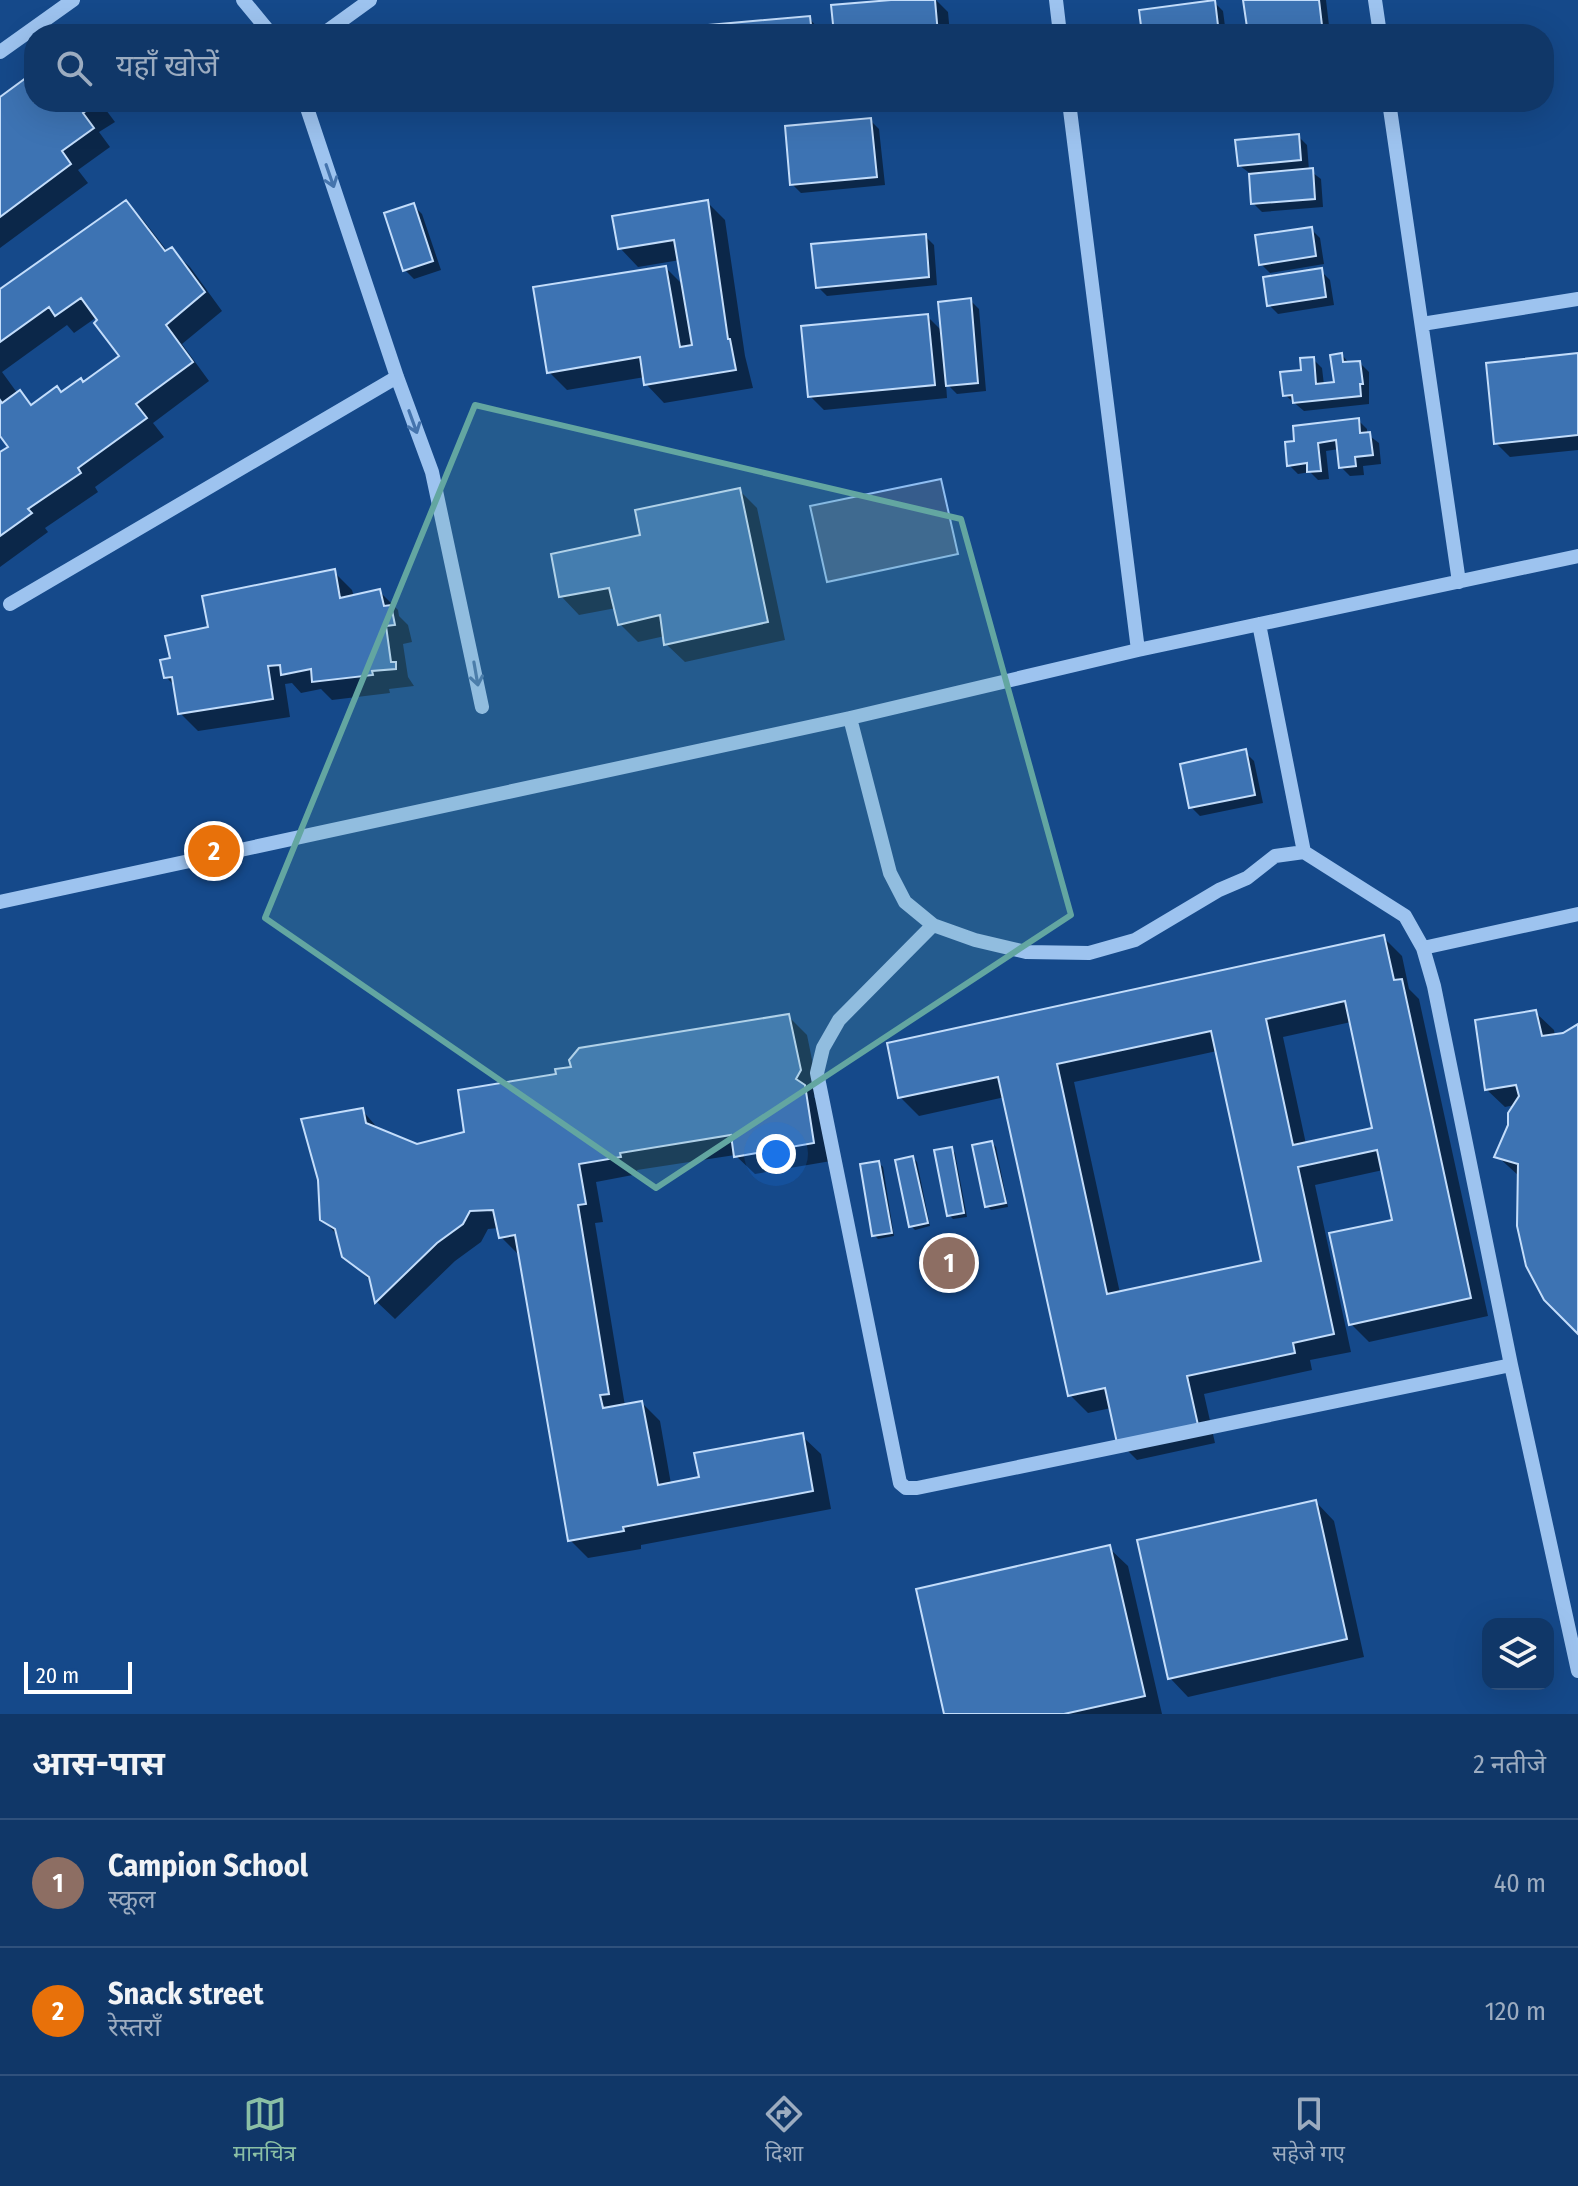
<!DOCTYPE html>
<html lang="hi">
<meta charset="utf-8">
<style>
body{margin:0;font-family:"Fira Sans Condensed","Noto Sans Devanagari",sans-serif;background:#193f6e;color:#f1f3f6}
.controls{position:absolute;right:24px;bottom:24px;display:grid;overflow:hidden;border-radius:16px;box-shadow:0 8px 32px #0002}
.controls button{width:72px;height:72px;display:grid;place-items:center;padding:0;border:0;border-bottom:2px solid #30517c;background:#103768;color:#f1f3f6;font:40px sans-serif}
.scale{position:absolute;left:24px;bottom:20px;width:108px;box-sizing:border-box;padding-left:8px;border:4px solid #fff;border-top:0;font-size:22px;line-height:28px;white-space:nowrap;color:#fff;-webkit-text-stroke:6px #15498a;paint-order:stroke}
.you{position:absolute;left:776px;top:1154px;width:28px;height:28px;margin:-20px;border:6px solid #fff;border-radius:50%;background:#1a73e8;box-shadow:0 0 0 12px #1a73e833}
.badge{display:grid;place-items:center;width:52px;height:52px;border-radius:50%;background:#8abfa5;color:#fff;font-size:26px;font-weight:700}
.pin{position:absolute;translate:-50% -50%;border:4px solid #fff;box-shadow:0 2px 8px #0006}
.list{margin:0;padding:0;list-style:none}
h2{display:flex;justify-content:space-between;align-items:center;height:104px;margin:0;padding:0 32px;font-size:34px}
h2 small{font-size:26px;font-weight:400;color:#9cacc0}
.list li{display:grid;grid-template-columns:52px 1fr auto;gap:24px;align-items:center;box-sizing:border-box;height:128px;padding:0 32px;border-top:2px solid #30517c}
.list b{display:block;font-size:30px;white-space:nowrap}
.list p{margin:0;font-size:26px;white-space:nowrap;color:#9cacc0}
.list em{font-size:26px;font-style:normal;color:#9cacc0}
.icon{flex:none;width:44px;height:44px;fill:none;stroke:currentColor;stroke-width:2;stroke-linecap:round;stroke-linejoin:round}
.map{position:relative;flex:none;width:1578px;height:1714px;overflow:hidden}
.search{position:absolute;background:#103768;box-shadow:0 8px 32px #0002;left:24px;right:24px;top:24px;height:88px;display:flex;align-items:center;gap:20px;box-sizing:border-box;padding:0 28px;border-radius:32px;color:#9cacc0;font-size:30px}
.sheet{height:360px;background:#103768}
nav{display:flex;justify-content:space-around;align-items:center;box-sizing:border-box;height:112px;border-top:2px solid #30517c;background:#103768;font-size:22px;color:#9cacc0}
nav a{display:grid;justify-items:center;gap:4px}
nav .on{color:#8abfa5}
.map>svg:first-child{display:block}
</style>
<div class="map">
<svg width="1578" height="1714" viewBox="0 0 1578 1714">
<rect width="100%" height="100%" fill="#15498a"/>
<path fill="#365c8c" stroke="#8fbef2" stroke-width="2" d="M941 479 958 554 827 582 810 506Z"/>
<path fill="#0007" fill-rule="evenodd" d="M914 0H936L948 12 950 34H836Z
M1245 0H1326L1330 34H1250Z
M1214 2 1223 11 1226 34H1144Z
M809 18 823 34H712Z
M34 75V102H100L115 122 99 132 110 147 78 170 88 183 0 248V100Z
M724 102H807L731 109Z
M870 120 879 129 885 185 801 193 792 184Z
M1298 136 1307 145 1309 170 1321 179 1323 207 1262 212 1253 203 1251 174 1240 166Z
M126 202 144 221 168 252 171 249 190 267 222 311 182 344 209 381 153 423 164 437 95 487 98 492 45 528 48 532 0 567V455L11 447 0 432V291ZM97 317 122 356 84 384 33 406 20 393 18 394 2 372 67 325 74 333Z
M707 202 725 220 745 356 753 388 664 403 646 384 645 377 567 390 549 372 666 268 684 286 680 260 638 267 620 248Z
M413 205 422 214 441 270 414 279 405 270Z
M1311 229 1320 238 1324 264 1270 273 1261 264Z
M925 236 934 245 937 285 827 296 818 287Z
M1321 271 1330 280 1334 305 1278 314 1269 305Z
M970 300 979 309 986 391 957 394 946 383 947 398 824 410 810 396 927 316 943 332Z
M1342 355 1350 364 1360 363 1369 372V404L1304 411 1285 395 1313 359 1322 368 1324 385 1336 384Z
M1578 355V450L1510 457 1496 443Z
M1358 420 1367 429V434L1379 443 1381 464 1363 466 1364 475 1350 476 1341 467 1339 449 1326 451 1329 479 1318 480 1310 472 1298 474 1289 465 1287 444Z
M739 490 757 508 785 640 685 662 666 644 665 636 638 642 620 624 616 608 579 615 561 596 642 536Z
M334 572 352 590 354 597 379 591 398 610 399 616 408 625 412 642 403 644 408 677 414 686 389 689 390 693 332 700 321 689 301 693 292 683 285 684 290 717 198 731 180 713 175 686 166 677 172 660 210 629Z
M1245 752 1254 761 1263 803 1200 816 1191 807Z
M1383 937 1402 956 1409 989 1419 999 1488 1316 1369 1342 1351 1324 1394 1222 1383 1170 1315 1185 1351 1352 1310 1360 1312 1370 1204 1394 1215 1443 1137 1460 1119 1442 1111 1408 1088 1413 1070 1395 1005 1097 919 1116 900 1097ZM1351 1022 1374 1129 1306 1144 1283 1037ZM1217 1051 1263 1262 1120 1293 1074 1082Z
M1535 1012 1554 1030 1555 1036 1564 1035 1578 1026V1332L1519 1176 1497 1156 1515 1105 1505 1107 1486 1089Z
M788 1016 807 1035 818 1089 814 1097 822 1106 831 1161 755 1174 735 1155 637 1170 638 1174 596 1182 603 1222 595 1223 625 1406 642 1403 660 1421 671 1484 701 1479 802 1436 821 1454 831 1509 641 1545V1549L588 1558 570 1540 519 1255 501 1237 499 1228 488 1229 481 1242 455 1261 395 1319 377 1302 372 1282 344 1256 338 1236 322 1219 362 1110 381 1132 417 1146 467 1134 558 1076Z
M992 1143 996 1147 1008 1207 991 1210 987 1206Z
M951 1149 955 1153 967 1217 953 1219 949 1215Z
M913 1158 917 1162 930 1226 915 1230 911 1226Z
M879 1163 883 1167 894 1236 878 1239 874 1235Z
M1316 1502 1334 1521 1364 1657 1188 1697 1170 1678Z
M1109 1548 1128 1566 1162 1714H946Z"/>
<path fill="#3d73b3" stroke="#c3ddfb" stroke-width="2" fill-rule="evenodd" d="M891 0H935L938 34H834L831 5Z
M1215 0 1219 34H1142L1139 10Z
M1243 0H1319L1323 34H1248Z
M810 16 812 34H710L709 25Z
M34 72V102H98L83 113 94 128 62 151 71 164 0 217V97Z
M871 118 877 177 790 185 785 126Z
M1299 134 1301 160 1238 166 1235 140Z
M1313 168 1315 199 1251 204 1249 174Z
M126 200 165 251 172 247 205 292 166 325 193 362 136 404 147 418 78 468 81 473 28 509 32 513 0 536V452L8 447 0 436V400L2 403 20 390 31 405 57 386 61 392 81 378 83 382 119 356 94 323 97 320 81 298 55 316 49 307 0 342V289Z
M708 200 728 339H730L736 370 644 385 640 357 547 373 533 287 666 266 680 347 692 345 674 240 618 249 612 216Z
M414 203 433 261 403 271 384 213Z
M1312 227 1316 256 1259 265 1255 235Z
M926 234 929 277 816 288 811 244Z
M1322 268 1326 297 1267 306 1263 277Z
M971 298 978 383 946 386 938 302Z
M928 314 935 385 808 397 801 326Z
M1342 353 1343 362 1360 361 1363 384H1360L1361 396 1293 403 1292 395 1283 396 1280 372 1301 370 1300 358 1314 357 1316 384 1334 382 1330 355Z
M1578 353V435L1494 444 1486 363Z
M1359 418 1360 433 1370 432 1373 455 1355 457 1356 466 1339 468 1336 440 1318 443 1321 471 1307 472V463L1287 466 1285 442 1294 441 1293 426Z
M740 488 768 622 664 645 660 615 618 625 609 588 559 597 551 554 640 535 635 510Z
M335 569 340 598 380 589 384 606 391 605 395 625 386 626 391 662H396V669L372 671 373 675 312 682 311 669 281 675 280 665 268 666 273 699 178 714 172 677 164 678 160 660 170 658 165 636 208 627 202 596Z
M1246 749 1255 795 1189 808 1180 764Z
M1384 935 1394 980 1402 979 1471 1298 1349 1325 1329 1233 1392 1220 1377 1150 1298 1167 1334 1334 1293 1343 1295 1353 1187 1376 1198 1425 1117 1443 1105 1388 1068 1396 998 1077 898 1098 887 1043ZM1345 1001 1372 1128 1293 1145 1266 1019ZM1211 1031 1261 1261 1107 1294 1057 1064Z
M1536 1010 1542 1036 1563 1033 1578 1024V1334L1544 1300 1526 1266 1517 1226 1518 1164 1494 1157 1508 1125V1113L1519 1096 1516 1085 1485 1090 1475 1020Z
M789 1014 801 1070 796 1079 805 1085 814 1143 734 1157 731 1135 620 1153 621 1157 579 1164 586 1204 578 1205 609 1394 600 1395 603 1408 642 1401 658 1485 699 1477 694 1453 803 1433 813 1491 623 1527 624 1531 568 1541 515 1235 499 1238 493 1210 470 1211 463 1224 437 1243 375 1303 369 1277 342 1257 335 1229 320 1220 318 1180 301 1119 363 1108 366 1123 417 1144 464 1132 458 1090 556 1074 555 1069 571 1067 569 1060 579 1048Z
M992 1141 1006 1203 985 1207 972 1145Z
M952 1147 964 1213 947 1216 934 1150Z
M913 1156 928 1223 909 1227 895 1160Z
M879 1161 892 1233 872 1236 860 1164Z
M1316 1500 1347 1639 1168 1679 1137 1540Z
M1110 1545 1145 1696 1064 1714H944L916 1589Z"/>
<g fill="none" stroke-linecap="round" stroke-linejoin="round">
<path stroke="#9dc3ef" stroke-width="14" d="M243 0 271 34
M1056 0 1060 34
M1375 0 1380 34
M323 34 370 0
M0 52 73 0
M305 102 397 377 432 472 482 707
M1069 102 1138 650
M1389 102 1459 582
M1422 324 1578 299
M10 604 397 377
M1259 624 1304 852
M850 718 890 873 905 902 933 925 975 940 1026 952 1089 953 1135 940 1219 890 1247 878 1275 856 1304 852 1405 916 1423 948 1434 986 1511 1365 1578 1671
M0 902 850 718 1138 650 1578 556
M933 925 839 1020 823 1048 817 1073 900 1483 906 1488H917L1511 1365
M1423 948 1578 914"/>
</g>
<defs><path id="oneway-shaft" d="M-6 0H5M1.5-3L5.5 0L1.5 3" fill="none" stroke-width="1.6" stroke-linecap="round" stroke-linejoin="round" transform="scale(2)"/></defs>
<g stroke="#4574ad">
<use href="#oneway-shaft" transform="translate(330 176) rotate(71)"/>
<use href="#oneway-shaft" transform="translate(413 422) rotate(70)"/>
<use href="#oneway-shaft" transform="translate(476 674) rotate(80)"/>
</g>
<path fill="#63a6a1" fill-opacity="0.2" stroke="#63a6a1" stroke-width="6" stroke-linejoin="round" d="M475 405 961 519 1071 915 656 1188 265 918Z"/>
</svg>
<div class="controls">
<button><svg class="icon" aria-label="layers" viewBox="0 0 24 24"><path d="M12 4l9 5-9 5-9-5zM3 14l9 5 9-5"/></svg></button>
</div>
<div class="scale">20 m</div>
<div class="you"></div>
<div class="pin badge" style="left:949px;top:1263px;background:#8d6e63">1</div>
<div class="pin badge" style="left:214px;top:851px;background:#e8710a">2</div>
<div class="search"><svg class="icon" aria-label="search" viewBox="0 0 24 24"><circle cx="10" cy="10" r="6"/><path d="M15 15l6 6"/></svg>यहाँ खोजें</div>
</div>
<section class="sheet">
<h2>आस-पास<small>2 नतीजे</small></h2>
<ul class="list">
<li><span class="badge" style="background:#8d6e63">1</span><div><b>Campion School</b><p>स्कूल</p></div><em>40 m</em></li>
<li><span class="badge" style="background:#e8710a">2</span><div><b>Snack street</b><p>रेस्तराँ</p></div><em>120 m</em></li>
</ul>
</section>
<nav>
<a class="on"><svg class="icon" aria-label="map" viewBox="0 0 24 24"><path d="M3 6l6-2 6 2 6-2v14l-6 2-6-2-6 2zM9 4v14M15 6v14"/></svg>मानचित्र</a>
<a><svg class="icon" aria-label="directions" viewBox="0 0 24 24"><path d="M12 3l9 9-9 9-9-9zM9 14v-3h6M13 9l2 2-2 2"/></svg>दिशा</a>
<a><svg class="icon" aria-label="saved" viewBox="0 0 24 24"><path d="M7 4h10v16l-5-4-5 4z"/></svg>सहेजे गए</a>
</nav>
